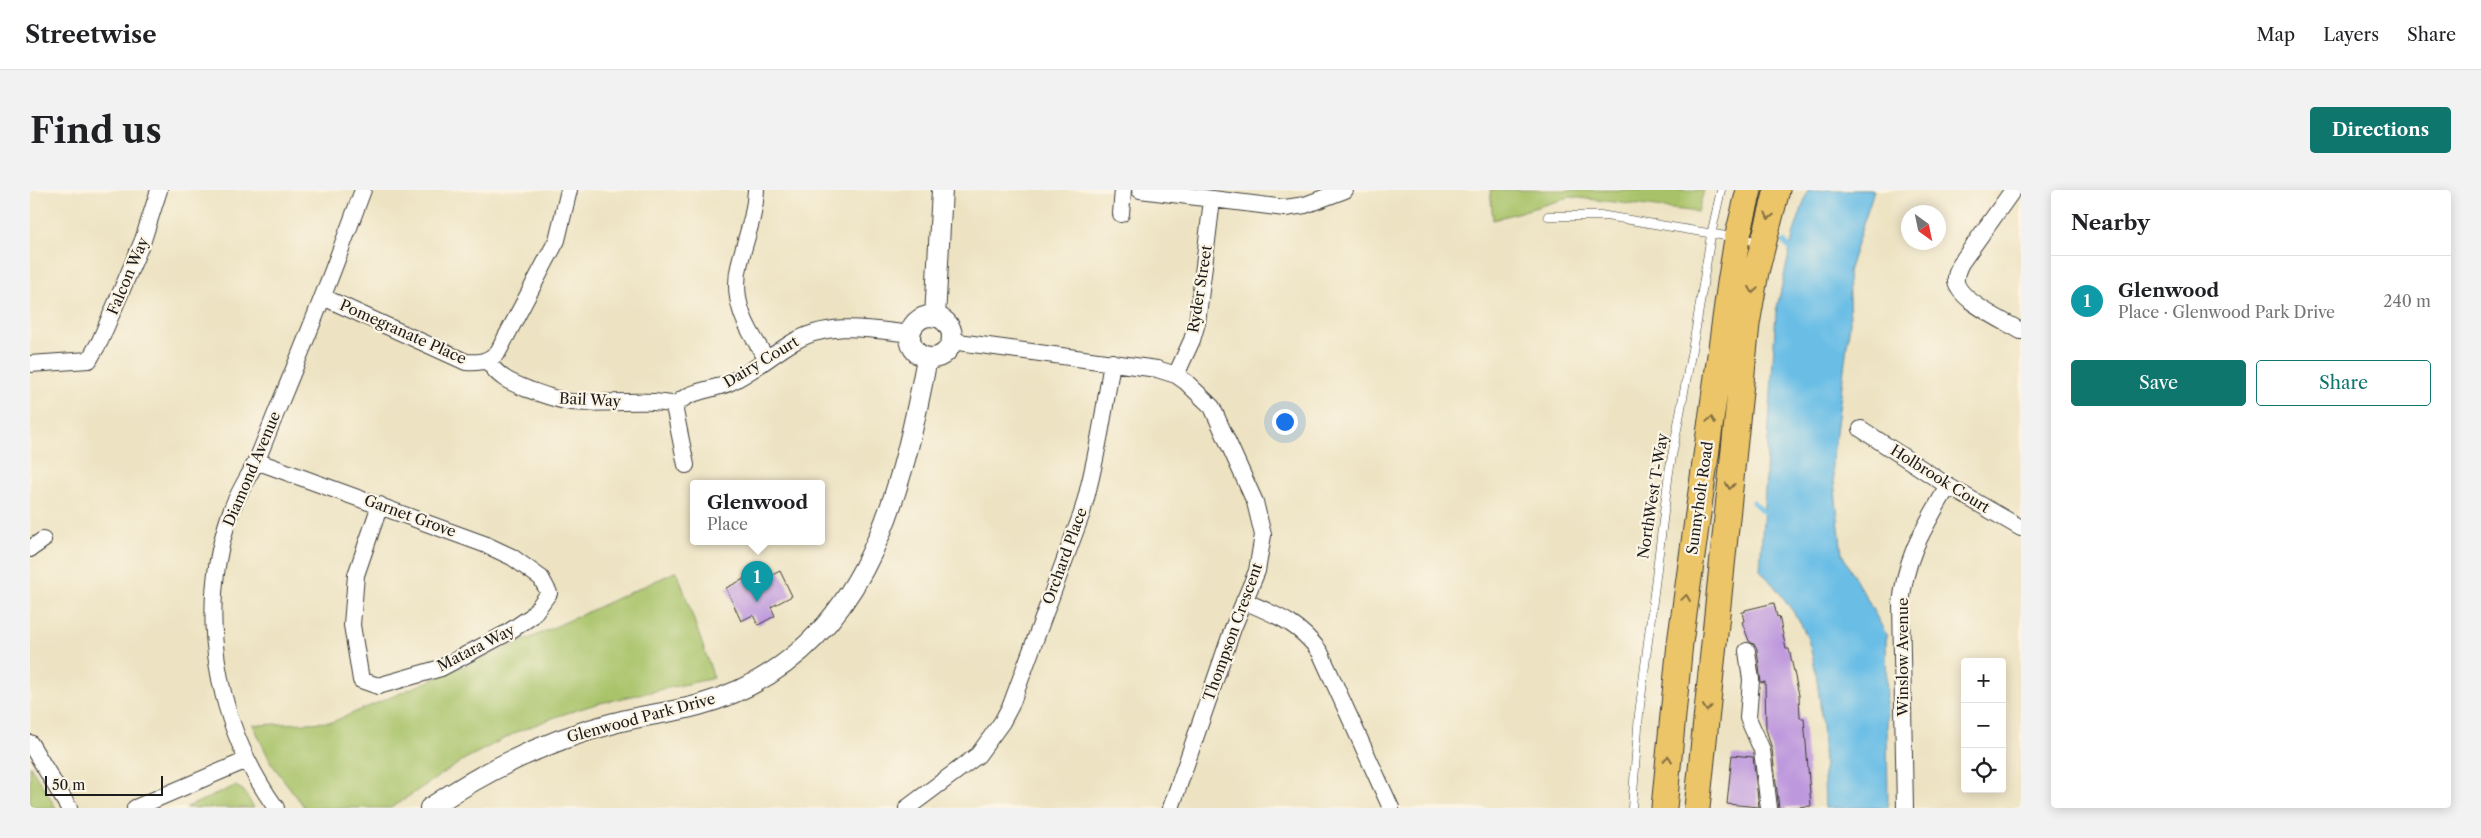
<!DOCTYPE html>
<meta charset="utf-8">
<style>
body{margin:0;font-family:"Libre Caslon Text",serif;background:#f2f2f2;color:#202124}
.controls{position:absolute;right:15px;bottom:15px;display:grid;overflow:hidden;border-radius:5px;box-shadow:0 2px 12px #0003}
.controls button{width:45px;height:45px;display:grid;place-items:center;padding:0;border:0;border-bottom:1px solid #e0e0e0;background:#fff;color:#202124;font:25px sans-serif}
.compass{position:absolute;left:1871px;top:15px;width:45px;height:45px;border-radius:50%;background:#fff;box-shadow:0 2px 12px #0003;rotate:147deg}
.scale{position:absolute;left:15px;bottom:12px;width:118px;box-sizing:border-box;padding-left:5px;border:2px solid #1c1c1c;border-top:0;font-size:14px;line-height:18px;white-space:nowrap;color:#1c1c1c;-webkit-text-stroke:4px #fcf5e5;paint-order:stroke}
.you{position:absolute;left:1254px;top:231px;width:18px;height:18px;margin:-12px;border:4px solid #fff;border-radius:50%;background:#1a73e8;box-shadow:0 0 0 8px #1a73e833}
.badge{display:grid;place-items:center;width:32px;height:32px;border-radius:50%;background:#0f766e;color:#fff;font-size:16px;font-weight:700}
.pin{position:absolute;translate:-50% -41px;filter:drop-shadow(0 1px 2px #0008)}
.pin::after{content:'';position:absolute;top:26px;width:18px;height:15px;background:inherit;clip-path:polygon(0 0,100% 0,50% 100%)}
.popup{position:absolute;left:660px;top:290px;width:135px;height:65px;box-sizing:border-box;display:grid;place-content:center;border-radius:5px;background:#fff;filter:drop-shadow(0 1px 4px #0005);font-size:16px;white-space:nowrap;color:#757577}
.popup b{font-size:19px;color:#202124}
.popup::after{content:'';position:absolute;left:50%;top:100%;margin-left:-10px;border:10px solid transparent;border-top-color:#fff}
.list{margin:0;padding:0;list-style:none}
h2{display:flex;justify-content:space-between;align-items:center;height:65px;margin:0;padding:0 20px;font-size:21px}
h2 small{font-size:16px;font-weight:400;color:#757577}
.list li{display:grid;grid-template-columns:32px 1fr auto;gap:15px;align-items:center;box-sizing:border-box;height:90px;padding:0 20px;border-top:1px solid #e0e0e0}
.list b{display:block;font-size:19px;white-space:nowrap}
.list p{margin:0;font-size:16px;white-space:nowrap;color:#757577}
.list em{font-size:16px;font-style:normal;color:#757577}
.actions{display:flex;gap:10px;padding:15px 20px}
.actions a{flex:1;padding:11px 0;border:1px solid #0f766e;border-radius:5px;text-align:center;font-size:18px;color:#0f766e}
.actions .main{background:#0f766e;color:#fff}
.icon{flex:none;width:28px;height:28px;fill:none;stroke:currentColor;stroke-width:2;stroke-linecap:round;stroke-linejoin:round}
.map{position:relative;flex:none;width:1991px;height:618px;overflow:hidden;border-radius:5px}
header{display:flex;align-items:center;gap:30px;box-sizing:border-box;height:70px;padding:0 25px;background:#fff;border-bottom:1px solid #e0e0e0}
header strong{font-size:24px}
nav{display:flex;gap:28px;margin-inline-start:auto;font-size:18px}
.intro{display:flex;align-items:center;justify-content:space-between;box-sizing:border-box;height:120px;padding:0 30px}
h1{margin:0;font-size:35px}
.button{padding:12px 22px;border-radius:5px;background:#0f766e;color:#fff;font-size:18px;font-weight:700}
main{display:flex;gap:30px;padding:0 30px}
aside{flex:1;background:#fff;border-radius:5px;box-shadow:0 2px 12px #0003}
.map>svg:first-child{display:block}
</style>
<header>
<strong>Streetwise</strong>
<nav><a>Map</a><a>Layers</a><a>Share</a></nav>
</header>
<div class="intro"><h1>Find us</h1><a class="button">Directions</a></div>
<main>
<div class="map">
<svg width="1991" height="618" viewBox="0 0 1991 618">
<rect width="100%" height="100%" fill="#fcf5e5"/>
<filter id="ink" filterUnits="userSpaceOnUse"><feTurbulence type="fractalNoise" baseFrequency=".02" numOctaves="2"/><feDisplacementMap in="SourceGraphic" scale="10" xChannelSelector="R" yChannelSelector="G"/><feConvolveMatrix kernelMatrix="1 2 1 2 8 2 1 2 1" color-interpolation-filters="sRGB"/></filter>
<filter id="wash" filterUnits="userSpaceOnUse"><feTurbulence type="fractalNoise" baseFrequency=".0096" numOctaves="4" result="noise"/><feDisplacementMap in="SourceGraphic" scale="20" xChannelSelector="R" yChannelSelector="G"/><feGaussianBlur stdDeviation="1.12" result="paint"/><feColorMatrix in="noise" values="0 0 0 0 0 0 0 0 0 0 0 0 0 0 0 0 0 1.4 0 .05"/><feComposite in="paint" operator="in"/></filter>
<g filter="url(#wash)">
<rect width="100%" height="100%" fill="#ede3c3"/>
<path fill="#a7c268" stroke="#626f42" d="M1460 0H1674L1668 22 1541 7 1463 30Z
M647 381 684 488 566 514 528 526 487 542 435 569 361 618H275L241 573 223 535 302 532 505 446Z
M0 575 26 618H0Z
M205 596 213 600 224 618H155Z"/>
<path fill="#6abee6" stroke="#436d81" d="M1778 0H1844L1818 82 1820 132 1802 274 1812 364 1856 444 1858 618H1795C1793 564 1794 506 1779 453 1773 431 1746 397 1730 380L1746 122 1764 42Z"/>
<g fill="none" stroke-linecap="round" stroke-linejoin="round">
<path stroke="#6abee6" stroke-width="5" d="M1754 52 1764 63
M1723 312 1737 325"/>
</g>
<g id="blocks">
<path fill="#be98dd" d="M750 381 762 406 741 417 745 426 728 435 723 425 711 431 696 398 720 386 724 394Z
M1744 413 1747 427 1749 426 1756 459H1759L1769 505 1770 528H1774L1781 616 1749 618 1742 559 1736 539 1735 492 1731 493 1727 459 1725 455 1719 451 1712 432 1714 431 1712 422H1715V420Z
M1702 565 1723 567 1729 617 1697 614Z"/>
</g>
</g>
<g filter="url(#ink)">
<use href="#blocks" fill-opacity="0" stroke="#3b3a35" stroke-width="1"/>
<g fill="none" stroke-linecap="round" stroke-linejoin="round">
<g stroke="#3b3a35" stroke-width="9">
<path id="service" d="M1518 26H1576L1732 52
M1602 618 1609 524 1639 282 1666 138 1681 45 1691 0"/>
</g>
<g stroke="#3b3a35" stroke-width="18">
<path id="minor" d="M726 0C725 26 716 47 710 72 700 110 716 138 737 169
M1110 0 1255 18 1275 15 1315 0
M1983 0 1931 73C1928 79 1925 85 1926 92 1930 111 1974 131 1991 141
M1091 24 1093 0
M293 107 436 172C449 173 458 172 468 162L527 50 539 0
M921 151 1127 179 1146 185 1156 192 1182 217 1225 312 1233 345 1227 381 1203 438 1141 618
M457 170C468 187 479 192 497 199 511 204 526 210 541 212 576 215 611 208 646 215
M0 174 59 170 70 151 113 50 129 0
M1146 185 1162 150 1167 133 1182 10
M1831 239 1918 296 1991 338
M226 271 454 354 482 367 511 388 519 403 502 426 477 443 411 478 348 496 331 490 322 435 326 385 350 315
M656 275 645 221 646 215C657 201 683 200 699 193 721 183 739 167 760 154 798 130 839 139 880 144
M0 359 13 350
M1214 411C1246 425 1269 433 1290 462L1361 618
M1717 461 1721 490 1718 528 1732 560 1739 618
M0 553 39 618
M105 618 217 570
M246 618C186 534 166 423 200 324 206 306 218 288 227 270 234 253 241 235 248 218 278 146 306 73 333 0
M877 618 948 565 972 532 981 515 1052 323C1066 273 1074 223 1082 172
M1875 618 1871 414C1876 364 1894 339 1918 296"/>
</g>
<g stroke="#3b3a35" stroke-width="22">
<path id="tertiary" d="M880 147a21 21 0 1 1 42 0a21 21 0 1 1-42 0Z
M905 127 912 0
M400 618C456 580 518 550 584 533 612 525 641 523 669 515 831 469 870 314 897 168"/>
</g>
<g stroke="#3b3a35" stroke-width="27">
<path id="primary" d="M1634 618 1650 453 1700 93 1707 49 1719 0
M1667 618 1717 134 1726 82 1747 0"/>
</g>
<use href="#service" stroke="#fff" stroke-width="8"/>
<use href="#minor" stroke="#fff" stroke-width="16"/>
<use href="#tertiary" stroke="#fff" stroke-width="20"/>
<use href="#primary" stroke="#ecc569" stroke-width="25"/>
</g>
<defs><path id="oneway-chevron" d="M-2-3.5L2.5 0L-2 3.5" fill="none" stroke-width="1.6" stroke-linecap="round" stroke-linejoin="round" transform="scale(1.25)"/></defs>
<g stroke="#847042">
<use href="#oneway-chevron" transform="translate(1739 26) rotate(104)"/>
<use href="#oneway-chevron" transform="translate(1723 100) rotate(99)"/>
<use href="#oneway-chevron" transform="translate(1681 230) rotate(-82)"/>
<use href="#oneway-chevron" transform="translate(1700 296) rotate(96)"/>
<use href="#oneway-chevron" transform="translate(1656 408) rotate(-82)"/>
<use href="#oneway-chevron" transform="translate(1677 518) rotate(96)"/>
<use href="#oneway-chevron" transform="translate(1638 569) rotate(-85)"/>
</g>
</g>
<g text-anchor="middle" stroke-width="4.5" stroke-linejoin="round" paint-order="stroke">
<g font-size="15" fill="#1c1c1c" stroke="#fcf5e5">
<text transform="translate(98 86) rotate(-67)" y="5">Falcon Way</text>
<text transform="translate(1170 99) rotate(-81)" y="5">Ryder Street</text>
<text transform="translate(373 142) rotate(24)" y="5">Pomegranate Place</text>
<text transform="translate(731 172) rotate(-31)" y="5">Dairy Court</text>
<text transform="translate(560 210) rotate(3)" y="5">Bail Way</text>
<text transform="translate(222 279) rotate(-67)" y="5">Diamond Avenue</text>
<text transform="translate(1910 289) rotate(32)" y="5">Holbrook Court</text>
<text transform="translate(1623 306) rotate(-81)" y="5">NorthWest T-Way</text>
<text transform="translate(1670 308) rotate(-82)" y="5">Sunnyholt Road</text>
<text transform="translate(380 326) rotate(20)" y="5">Garnet Grove</text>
<text transform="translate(1035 366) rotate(-70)" y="5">Orchard Place</text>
<text transform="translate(1203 442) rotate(-70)" y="5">Thompson Crescent</text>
<text transform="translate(446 458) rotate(-27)" y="5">Matara Way</text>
<text transform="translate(1873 467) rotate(-90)" y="5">Winslow Avenue</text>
<text transform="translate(611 528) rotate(-15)" y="5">Glenwood Park Drive</text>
</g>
</g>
</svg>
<div class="controls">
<button>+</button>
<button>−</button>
<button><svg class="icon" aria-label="locate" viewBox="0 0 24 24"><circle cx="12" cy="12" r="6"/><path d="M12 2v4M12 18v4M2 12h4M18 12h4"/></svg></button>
</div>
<svg class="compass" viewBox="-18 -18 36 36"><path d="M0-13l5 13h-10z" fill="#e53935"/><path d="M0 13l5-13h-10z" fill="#757577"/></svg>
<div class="scale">50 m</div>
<div class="you"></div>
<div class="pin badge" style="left:727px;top:412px;background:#0f9aa8">1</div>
<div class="popup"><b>Glenwood</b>Place</div>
</div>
<aside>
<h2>Nearby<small></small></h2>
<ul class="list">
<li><span class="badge" style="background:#0f9aa8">1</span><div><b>Glenwood</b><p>Place · Glenwood Park Drive</p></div><em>240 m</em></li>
</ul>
<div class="actions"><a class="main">Save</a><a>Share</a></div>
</aside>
</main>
